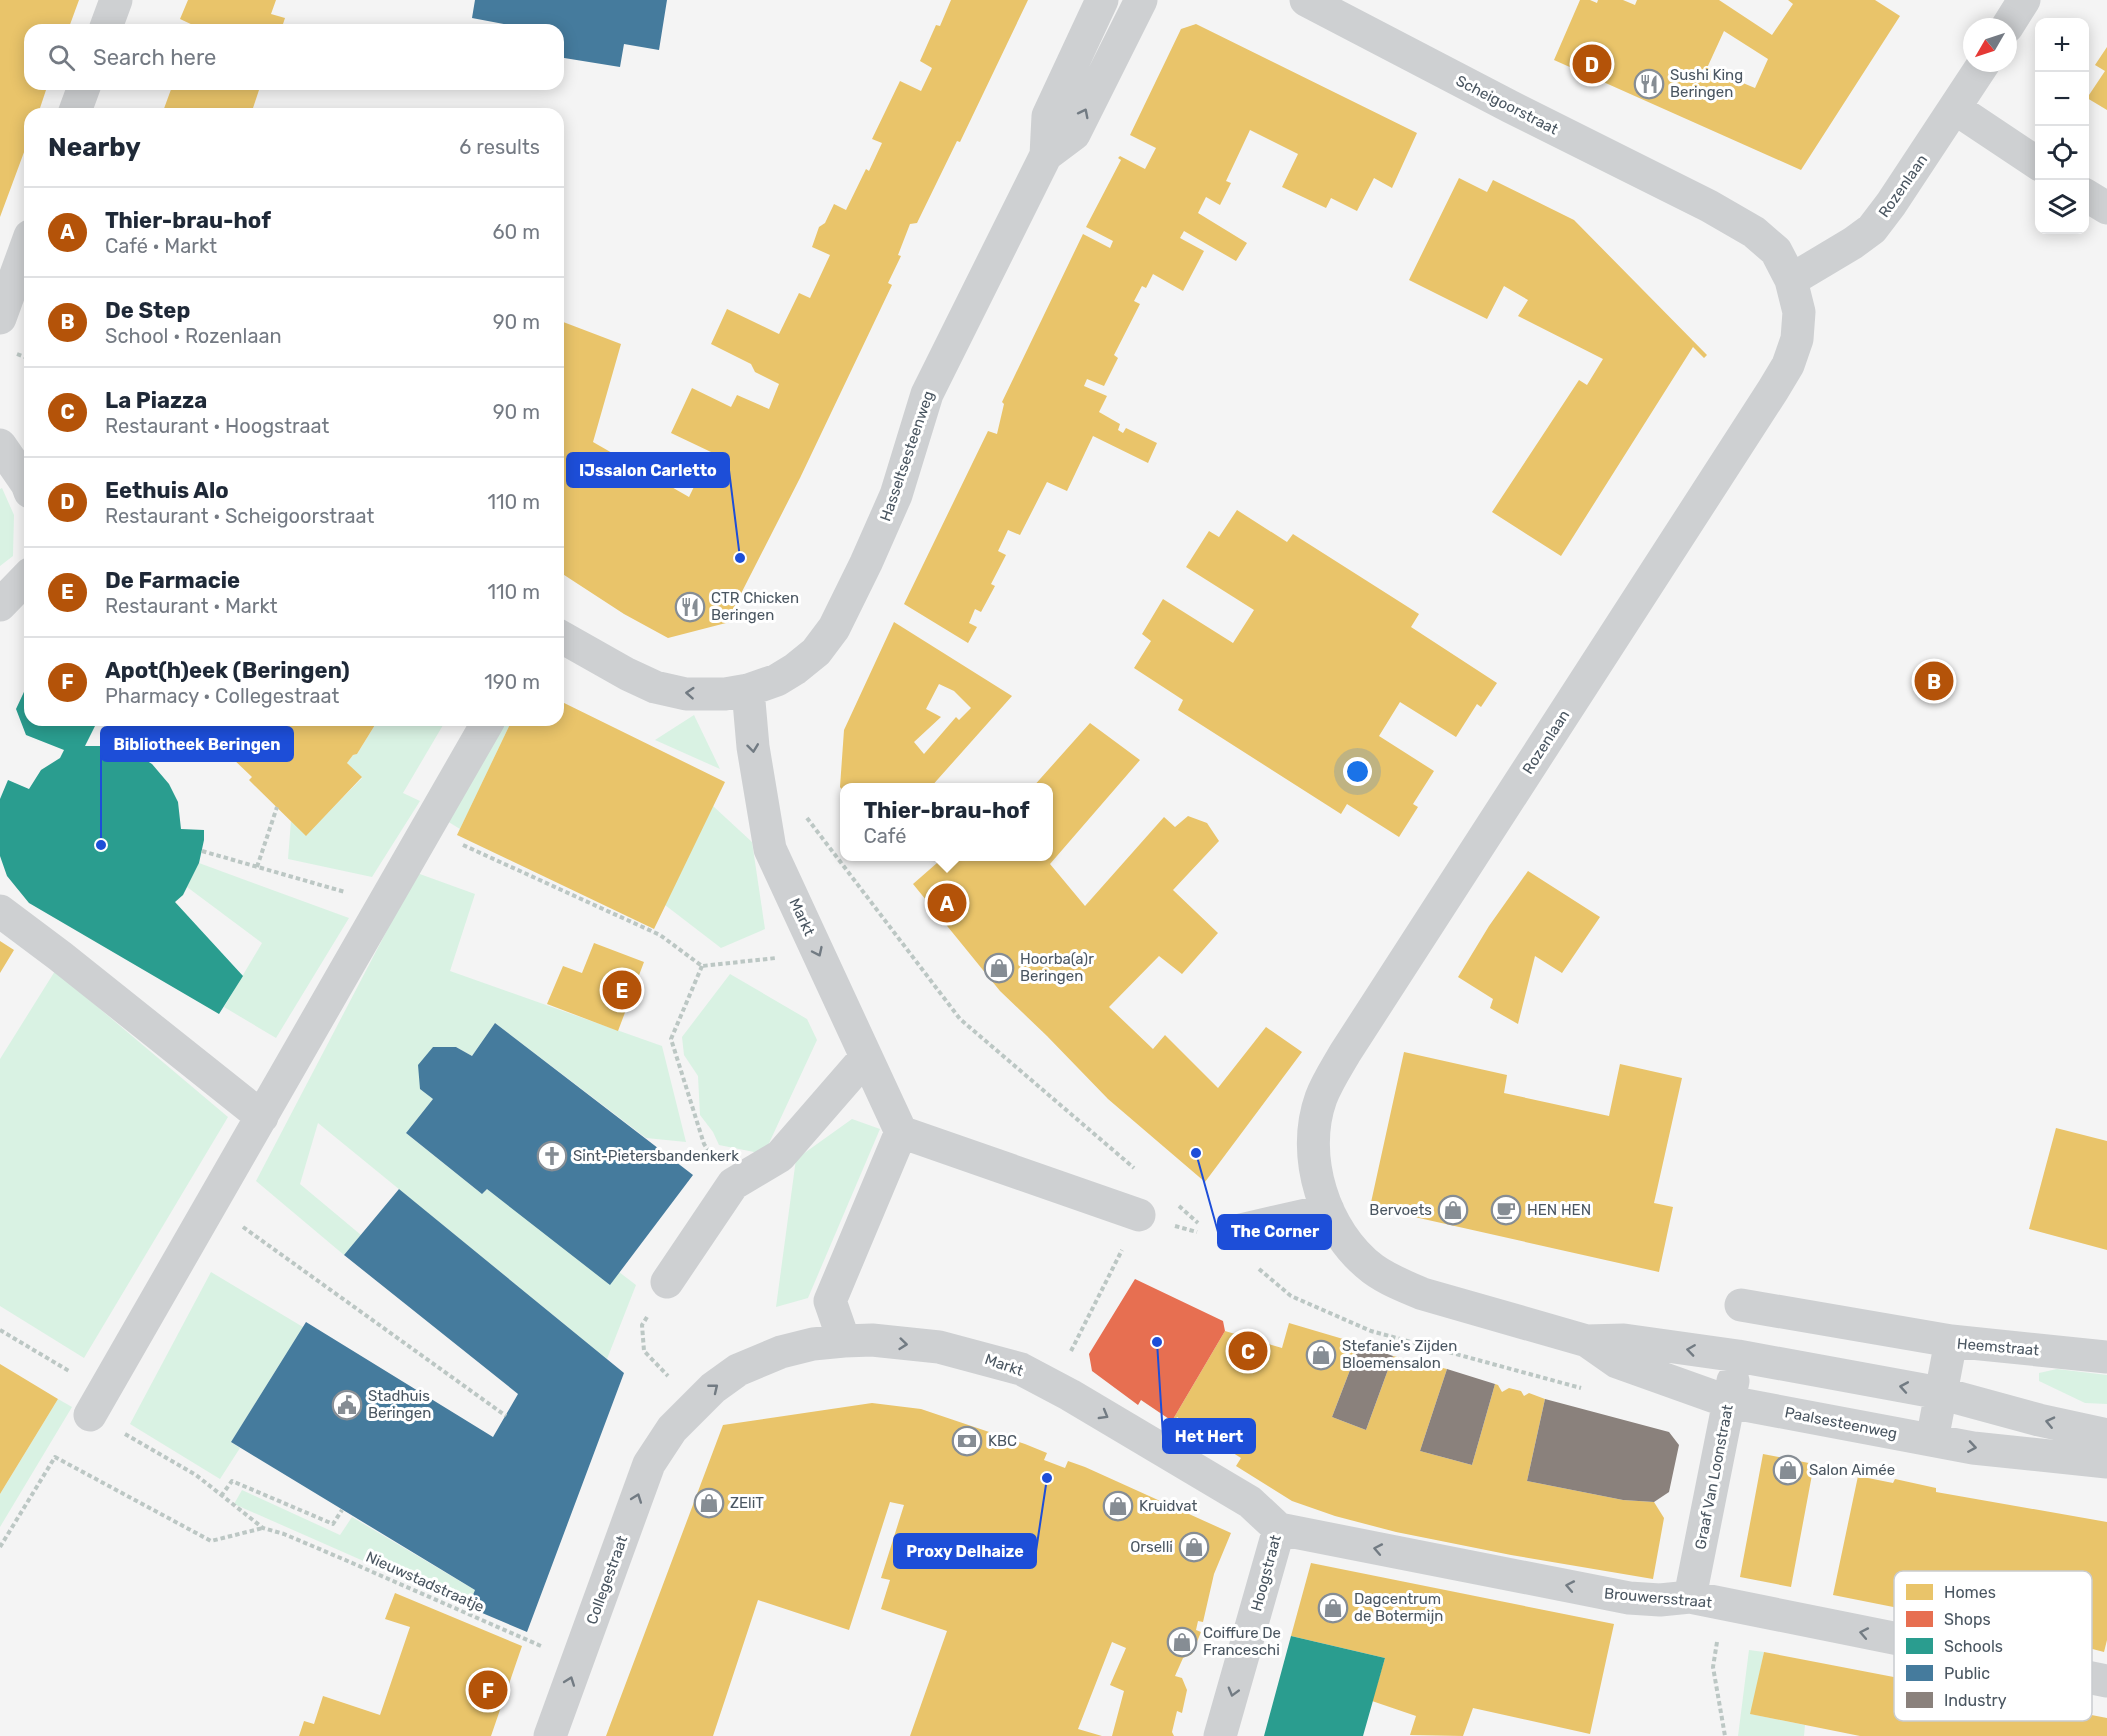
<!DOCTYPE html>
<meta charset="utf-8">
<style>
body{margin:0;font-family:Rubik,sans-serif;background:#f6f6f7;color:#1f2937}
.controls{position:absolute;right:18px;top:18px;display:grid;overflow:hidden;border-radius:12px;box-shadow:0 3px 15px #0003}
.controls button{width:54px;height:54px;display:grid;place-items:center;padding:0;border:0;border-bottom:2px solid #e0e1e3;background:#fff;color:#1f2937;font:30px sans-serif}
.compass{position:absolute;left:1963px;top:18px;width:54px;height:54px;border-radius:50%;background:#fff;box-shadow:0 3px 15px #0003;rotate:231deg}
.you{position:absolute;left:1358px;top:772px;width:21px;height:21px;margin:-15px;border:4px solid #fff;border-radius:50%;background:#1a73e8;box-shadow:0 0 0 9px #1a73e833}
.badge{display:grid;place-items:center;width:39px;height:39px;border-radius:50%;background:#b45309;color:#fff;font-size:20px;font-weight:700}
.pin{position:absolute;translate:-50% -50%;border:3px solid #fff;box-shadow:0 2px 6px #0006}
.popup{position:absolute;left:840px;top:783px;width:213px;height:78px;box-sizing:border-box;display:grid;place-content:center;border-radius:12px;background:#fff;filter:drop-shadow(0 2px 4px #0005);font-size:20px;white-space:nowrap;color:#747a83}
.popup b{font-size:22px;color:#1f2937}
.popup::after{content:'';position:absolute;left:50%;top:100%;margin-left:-12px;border:12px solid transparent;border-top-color:#fff}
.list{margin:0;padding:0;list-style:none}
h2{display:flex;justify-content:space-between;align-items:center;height:78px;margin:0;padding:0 24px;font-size:26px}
h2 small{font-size:20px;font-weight:400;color:#747a83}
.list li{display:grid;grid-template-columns:39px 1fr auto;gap:18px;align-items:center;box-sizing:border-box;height:90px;padding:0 24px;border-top:2px solid #e0e1e3}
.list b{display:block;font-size:22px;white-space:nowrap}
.list p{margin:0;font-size:20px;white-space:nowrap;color:#747a83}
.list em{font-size:20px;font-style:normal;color:#747a83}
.icon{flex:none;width:33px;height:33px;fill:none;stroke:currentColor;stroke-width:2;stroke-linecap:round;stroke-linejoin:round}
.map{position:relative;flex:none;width:2107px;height:1736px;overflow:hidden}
.search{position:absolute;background:#fff;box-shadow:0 3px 15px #0003;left:24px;top:24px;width:540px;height:66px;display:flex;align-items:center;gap:15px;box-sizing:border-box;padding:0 21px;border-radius:18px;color:#747a83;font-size:22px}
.panel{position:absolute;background:#fff;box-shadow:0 3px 15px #0003;left:24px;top:108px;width:540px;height:618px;border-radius:18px}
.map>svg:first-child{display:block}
</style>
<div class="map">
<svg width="2107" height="1736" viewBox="0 0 2107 1736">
<rect width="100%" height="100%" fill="#f4f4f4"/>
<path fill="#d9f2e3" d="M2 488 14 515 13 556 0 566V489Z
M694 715 720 769 655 740Z
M378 720H446L403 793 420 801 372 877 288 859 291 821 306 835 362 778 347 763 353 755 357 754Z
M500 720H512L460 829 447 821Z
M713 806 752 842 765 929 721 948 665 905Z
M199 863 349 918 276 1038 224 1007 262 943 187 887Z
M417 873 475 894 450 971 662 1046 686 1142 646 1138 495 1023 472 1056 456 1047H433L420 1088 433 1099 406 1133 482 1194 487 1189 619 1272 636 1285 607 1359 318 1123 300 1184 361 1235 344 1255 256 1181Z
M55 971 228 1117 84 1358 0 1306V1059Z
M730 974 807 1019 817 1040 764 1154 719 1145 713 1132 700 1115 698 1076 684 1055 682 1037Z
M852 1119 880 1129 808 1298 776 1307 796 1159Z
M211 1272 303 1327 231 1442 240 1448 220 1479 130 1424Z
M2057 1369 2107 1375V1404L2085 1403 2039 1381V1373Z
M58 1399 72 1407 0 1527V1494Z
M242 1490 340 1535 352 1517 475 1590 468 1607 234 1504Z
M1749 1650 1764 1652 1751 1714 1805 1725 1804 1736H1738Z"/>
<path fill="#e9c46a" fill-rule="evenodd" d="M0 0H79L68 30H30V84H48L38 114H30V136L0 217Z
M188 0H276L271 14 285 18 281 30H194L195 26 180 19Z
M951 0H1028L960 142 957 141 917 223 910 224 898 255 901 256 888 283 892 285 800 478 726 623 668 638 624 614 558 571V320L621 344 593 442 689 497 711 452 671 433 692 388 731 407 737 395 769 409 779 384 755 372 751 364 711 344 727 309 779 334 799 293 810 298 830 255 812 247 819 227 825 223 834 204 846 210 866 169 869 171 882 143 872 139 900 81 921 91 932 68 920 61 936 25 940 26Z
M1580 0H1590L1597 3 1598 0H1623L1635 5 1637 0H1719L1772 35 1793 4 1788 0H1875L1900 16 1801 170 1554 60ZM1724 31 1768 59 1755 88 1707 68Z
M1196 24 1417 133 1392 188 1374 178 1357 211 1331 198 1326 208 1282 187 1298 154 1250 130 1226 181 1231 183 1220 205 1206 197 1198 213 1247 243 1236 261 1184 231 1180 238 1204 251 1183 291 1153 274 1146 288 1142 286 1134 301 1140 304 1114 355 1118 358 1104 386 1087 379 1084 386 1107 396 1099 412 1120 424 1118 430 1123 433 1126 428 1157 443 1148 463 1093 436 1067 491 1047 482 1020 535 1008 530 998 551 1006 555 991 584 995 586 981 612 975 609 969 623 977 627 968 643 904 604 988 431 997 434 1004 404 1002 402 1083 234 1110 248 1113 241 1086 227 1121 160 1118 158 1120 156 1145 169 1156 148 1130 135 1181 29Z
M2107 47V110L2087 98 2105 71 2095 65Z
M173 84H261L251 114H162Z
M1459 178 1487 192 1493 180 1574 220 1707 355 1704 358 1693 347 1561 556 1492 512 1579 380 1587 385 1603 359 1518 316 1528 300 1504 286 1487 319 1409 280Z
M1237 510 1287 542 1293 534 1419 614 1411 627 1497 683 1481 707 1477 704 1456 737 1400 702 1379 736 1434 771 1413 804 1418 807 1399 837 1347 804 1341 814 1178 710 1183 700 1134 668 1151 641 1142 634 1163 599 1233 643 1254 610 1186 567 1209 531 1219 537Z
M894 622 1012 696 930 788H845V794L840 787 844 730ZM939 684 954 691 971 708 959 720 956 717 924 754 914 742 941 717 926 709Z
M558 700 725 782 654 929 457 835 512 720H558Z
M182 720H378L357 754 353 755 347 763 362 777 306 836 249 780 252 777 231 757 238 749Z
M1090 723 1140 760 1050 864 1085 906 1164 817 1175 827 1188 816 1207 823 1219 841 1173 890 1218 933 1182 974 1159 956 1109 1007 1153 1049 1165 1035 1218 1088 1266 1027 1302 1052 1205 1182 1108 1099 1047 1036 1000 991 913 884 945 856H1049V788H1032Z
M1528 871 1600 917 1562 973 1535 956 1518 1024 1490 1008 1493 999 1458 977 1489 926Z
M0 941 14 950 0 973Z
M594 943 644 962 618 1031 547 1004 563 966 582 973Z
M1404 1052 1507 1075 1504 1093 1609 1116 1620 1064 1682 1078 1654 1203 1673 1207 1659 1272 1370 1207Z
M2056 1128 2107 1141V1250L2029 1229Z
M1289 1323 1360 1344 1332 1417 1366 1430 1393 1356 1447 1369 1420 1451 1472 1465 1495 1384 1498 1385 1502 1392 1509 1388 1521 1391 1524 1396 1529 1393 1545 1399 1527 1481 1623 1500 1654 1502 1664 1518 1653 1579 1511 1555 1396 1532 1335 1516 1292 1501 1236 1466 1241 1458 1177 1417 1174 1422 1172 1421 1225 1331 1282 1348Z
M0 1364 58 1399 0 1494Z
M872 1403 921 1409 1025 1444 1047 1453 1044 1460 1065 1468 1068 1461 1085 1467 1231 1533 1214 1574 1203 1622 1198 1621 1196 1630 1201 1632 1192 1654 1183 1658 1175 1676 1182 1678 1187 1690 1182 1713 1177 1711 1172 1732 1174 1736H1112L1124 1691 1110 1685 1126 1648 1112 1642 1078 1729 1102 1736H910L947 1631 881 1609 890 1580 881 1578 904 1505 890 1502 849 1630 758 1600 713 1736H606L723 1425Z
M1763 1454 1814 1464 1791 1587 1740 1577Z
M1858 1476 1893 1483 1895 1479 1936 1488V1492L2107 1522V1640L2104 1652 2054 1639 1833 1595Z
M1311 1563 1614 1624 1590 1734 1473 1708 1463 1736 1410 1735 1416 1716 1372 1701 1385 1658 1291 1636Z
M395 1593 522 1646 491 1736H299L304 1721 314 1724 323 1696 380 1715 410 1627 385 1619Z
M1764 1652 2107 1718V1736H1860L1750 1714Z"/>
<path fill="#e76f51" d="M1135 1279 1223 1321 1225 1331 1172 1421 1141 1400 1138 1405 1092 1371 1089 1354Z"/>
<path fill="#2a9d8f" d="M30 679V720H98L85 746H110L136 754 152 764 169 784 178 802 181 829 204 830V840L199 863 183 895 175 902 243 976 219 1014 29 903 7 876 0 856V799L8 780 29 789 41 770 60 758 64 750 26 735 16 709Z
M1291 1636 1385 1658 1363 1736H1264Z"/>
<path fill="#457b9d" d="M475 0H667L659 50 624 44 620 67 558 57V30H508L509 25 472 18Z
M495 1023 693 1175 610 1285 487 1189 482 1194 406 1133 433 1099 420 1089 418 1065 433 1047H456L472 1056Z
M399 1189 624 1373 527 1632 468 1607 475 1590 231 1442 306 1322 493 1437 518 1394 344 1255Z"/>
<path fill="#8a817c" d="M1360 1344 1393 1356 1366 1430 1332 1417Z
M1447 1369 1495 1384 1472 1465 1420 1451Z
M1545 1399 1669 1432 1679 1445 1669 1492 1654 1502 1623 1500 1527 1481Z"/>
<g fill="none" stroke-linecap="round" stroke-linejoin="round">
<path stroke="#bcc7c4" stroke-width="4" stroke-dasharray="4.5 3" stroke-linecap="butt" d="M17 354 30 359
M807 818 960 1019 1134 1168
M463 845 660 935 702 966 776 958
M202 851 345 892
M257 867 277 807
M702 966 671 1039 704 1144 710 1153
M1179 1206 1198 1223
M1175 1226 1197 1232
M243 1227 506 1416
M1259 1269 1291 1296 1371 1331 1581 1388
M647 1317 642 1325 644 1351 668 1376
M0 1330 69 1371
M1071 1351 1122 1250
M125 1434 196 1475 263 1528 284 1534 343 1559 541 1646
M221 1496 232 1481 333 1524 342 1510
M0 1547 55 1457 211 1541 263 1528
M1717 1642 1713 1667 1725 1736"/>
<path stroke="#ced0d2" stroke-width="33" d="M1306 0 1511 107 1709 206 1754 232 1776 251 1791 280 1799 312 1797 339 1788 365 1773 390 1345 1053C1337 1067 1327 1082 1321 1098 1300 1156 1324 1232 1373 1269 1388 1280 1406 1287 1423 1294L1587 1341 1624 1340 1738 1356 1940 1393 2039 1420 2107 1435
M2007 27 2024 0
M105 30 116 0
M1956 109 2040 165
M74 114 85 84
M1046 155 1074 134 1141 0
M2084 194 2107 208
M1791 280 1853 243 1872 229 1891 204 1984 63
M0 318 30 236
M0 445 27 484 30 492
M0 605 30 574
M558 635 627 674 655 687 686 694H725L748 690 777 680 795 669 816 652 834 628 866 563 896 495 927 394 1046 155 1048 116 1102 0
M748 690 753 747 770 849 901 1132 1139 1215
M0 911 60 956 262 1117
M1236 1231 1328 1210
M667 1282 733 1184 780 1156 866 1057
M1741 1305 1951 1341
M844 1341 830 1301 901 1132
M1587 1341 1617 1362 1729 1402 1973 1448 2107 1462
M90 1415 489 720
M1932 1440 1951 1341 2107 1357
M1279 1529 1629 1598 1660 1600 1690 1597 2107 1681
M1690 1597 1733 1381
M550 1736 649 1464 672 1429 713 1388 738 1370 781 1352 813 1344 844 1341 872 1340 939 1347 1021 1369 1070 1395 1250 1502 1279 1529
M1220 1736 1279 1529"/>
</g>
<defs><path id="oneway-chevron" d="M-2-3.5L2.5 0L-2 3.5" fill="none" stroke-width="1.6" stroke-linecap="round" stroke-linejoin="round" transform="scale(1.5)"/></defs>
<g stroke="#727b83">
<use href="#oneway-chevron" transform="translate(1084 113) rotate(-63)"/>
<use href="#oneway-chevron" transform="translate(690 693) rotate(-176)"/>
<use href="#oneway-chevron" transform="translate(753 748) rotate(83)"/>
<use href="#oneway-chevron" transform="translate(818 952) rotate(65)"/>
<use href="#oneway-chevron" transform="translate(903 1344) rotate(6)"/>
<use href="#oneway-chevron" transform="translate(1691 1350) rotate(-172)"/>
<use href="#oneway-chevron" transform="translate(1904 1387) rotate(-170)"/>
<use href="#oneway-chevron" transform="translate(714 1388) rotate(-39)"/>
<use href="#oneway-chevron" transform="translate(1104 1415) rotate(30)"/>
<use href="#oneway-chevron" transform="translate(2050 1422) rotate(-167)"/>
<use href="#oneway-chevron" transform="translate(1972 1447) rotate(9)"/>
<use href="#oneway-chevron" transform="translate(637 1498) rotate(-70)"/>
<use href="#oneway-chevron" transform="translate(1378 1549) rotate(-169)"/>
<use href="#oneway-chevron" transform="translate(1570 1586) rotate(-169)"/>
<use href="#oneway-chevron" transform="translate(1864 1633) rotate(-169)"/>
<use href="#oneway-chevron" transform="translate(570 1681) rotate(-70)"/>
<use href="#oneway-chevron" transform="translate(1233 1692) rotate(106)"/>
</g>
<defs>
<g id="restaurant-ring" transform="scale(1.5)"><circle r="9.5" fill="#fff" stroke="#868d94" stroke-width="1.5"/><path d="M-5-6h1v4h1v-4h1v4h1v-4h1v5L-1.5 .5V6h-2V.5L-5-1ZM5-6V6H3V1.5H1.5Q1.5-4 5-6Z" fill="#868d94"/></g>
<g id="shop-ring" transform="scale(1.5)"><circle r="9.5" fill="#fff" stroke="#868d94" stroke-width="1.5"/><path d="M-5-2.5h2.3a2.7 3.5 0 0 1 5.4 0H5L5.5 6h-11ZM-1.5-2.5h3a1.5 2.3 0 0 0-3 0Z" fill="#868d94"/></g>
<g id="church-ring" transform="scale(1.5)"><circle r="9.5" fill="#fff" stroke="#868d94" stroke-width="1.5"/><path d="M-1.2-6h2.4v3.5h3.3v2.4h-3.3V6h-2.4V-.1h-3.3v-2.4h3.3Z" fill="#868d94"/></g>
<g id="cafe-ring" transform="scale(1.5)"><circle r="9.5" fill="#fff" stroke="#868d94" stroke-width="1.5"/><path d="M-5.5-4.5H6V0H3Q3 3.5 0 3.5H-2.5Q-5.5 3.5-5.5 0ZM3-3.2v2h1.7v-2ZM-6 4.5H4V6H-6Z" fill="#868d94"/></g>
<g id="civic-ring" transform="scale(1.5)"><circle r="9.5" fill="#fff" stroke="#868d94" stroke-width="1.5"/><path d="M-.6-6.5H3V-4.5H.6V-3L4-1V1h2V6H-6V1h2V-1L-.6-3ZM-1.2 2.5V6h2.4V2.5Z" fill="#868d94"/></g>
<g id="bank-ring" transform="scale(1.5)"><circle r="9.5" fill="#fff" stroke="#868d94" stroke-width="1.5"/><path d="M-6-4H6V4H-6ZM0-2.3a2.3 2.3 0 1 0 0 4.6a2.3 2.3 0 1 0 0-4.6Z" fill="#868d94"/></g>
</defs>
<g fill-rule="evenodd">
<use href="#restaurant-ring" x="1649" y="84"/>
<use href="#restaurant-ring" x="690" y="607"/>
<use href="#shop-ring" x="999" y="968"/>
<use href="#church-ring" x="552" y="1156"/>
<use href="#shop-ring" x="1453" y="1210"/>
<use href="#cafe-ring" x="1506" y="1210"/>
<use href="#shop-ring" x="1321" y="1355"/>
<use href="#civic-ring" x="347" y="1405"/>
<use href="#bank-ring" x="967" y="1441"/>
<use href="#shop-ring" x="1788" y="1470"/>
<use href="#shop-ring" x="709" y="1503"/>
<use href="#shop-ring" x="1118" y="1506"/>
<use href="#shop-ring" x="1194" y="1547"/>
<use href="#shop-ring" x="1333" y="1608"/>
<use href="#shop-ring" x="1182" y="1642"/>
</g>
<g text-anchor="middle" stroke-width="6" stroke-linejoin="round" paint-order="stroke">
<g font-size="15" fill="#4a5661" stroke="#fff" text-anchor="start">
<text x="1670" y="80">Sushi King<tspan x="1670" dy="17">Beringen</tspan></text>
<text x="711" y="603">CTR Chicken<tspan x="711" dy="17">Beringen</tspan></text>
<text x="1020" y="964">Hoorba(a)r<tspan x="1020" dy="17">Beringen</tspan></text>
<text x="573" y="1161">Sint-Pietersbandenkerk</text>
<text x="1432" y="1215" text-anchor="end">Bervoets</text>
<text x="1527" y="1215">HEN HEN</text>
<text x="1342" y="1351">Stefanie's Zijden<tspan x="1342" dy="17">Bloemensalon</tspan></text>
<text x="368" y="1401">Stadhuis<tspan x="368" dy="17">Beringen</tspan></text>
<text x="988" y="1446">KBC</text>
<text x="1809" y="1475">Salon Aimée</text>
<text x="730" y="1508">ZEliT</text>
<text x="1139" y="1511">Kruidvat</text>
<text x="1173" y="1552" text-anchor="end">Orselli</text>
<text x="1354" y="1604">Dagcentrum<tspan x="1354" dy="17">de Botermijn</tspan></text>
<text x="1203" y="1638">Coiffure De<tspan x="1203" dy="17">Franceschi</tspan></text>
</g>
<g font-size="15" fill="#4a5661" stroke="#fff">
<text transform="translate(1507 105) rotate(27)" y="5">Scheigoorstraat</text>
<text transform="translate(1903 186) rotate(-55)" y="5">Rozenlaan</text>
<text transform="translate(907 456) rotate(-71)" y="5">Hasseltsesteenweg</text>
<text transform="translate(1546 742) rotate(-57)" y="5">Rozenlaan</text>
<text transform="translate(802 917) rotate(65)" y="5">Markt</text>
<text transform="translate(1998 1347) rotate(5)" y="5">Heemstraat</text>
<text transform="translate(1004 1365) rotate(19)" y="5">Markt</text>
<text transform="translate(1841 1423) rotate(11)" y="5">Paalsesteenweg</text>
<text transform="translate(1714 1477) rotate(-79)" y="5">Graaf Van Loonstraat</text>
<text transform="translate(1266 1573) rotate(-75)" y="5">Hoogstraat</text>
<text transform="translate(607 1580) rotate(-70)" y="5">Collegestraat</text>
<text transform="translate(425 1582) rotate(24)" y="5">Nieuwstadstraatje</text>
<text transform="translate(1658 1598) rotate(5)" y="5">Brouwersstraat</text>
</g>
</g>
<rect x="1894" y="1571" width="198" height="150" rx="9" fill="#fff" stroke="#c9ccd0" stroke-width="1.5"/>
<rect x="1906" y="1584" width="27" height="16" fill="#e9c46a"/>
<rect x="1906" y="1611" width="27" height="16" fill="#e76f51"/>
<rect x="1906" y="1638" width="27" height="16" fill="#2a9d8f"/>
<rect x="1906" y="1665" width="27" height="16" fill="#457b9d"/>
<rect x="1906" y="1692" width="27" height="16" fill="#8a817c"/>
<g font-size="16" fill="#4a5661">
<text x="1944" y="1598">Homes</text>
<text x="1944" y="1625">Shops</text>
<text x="1944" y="1652">Schools</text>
<text x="1944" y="1679">Public</text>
<text x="1944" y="1706">Industry</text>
</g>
<path fill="none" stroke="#1d4ed8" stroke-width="2" d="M740 558L729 470M101 845L101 744M1196 1153L1218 1232M1157 1342L1163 1436M1047 1478L1036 1551"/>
<g fill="#1d4ed8" stroke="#fff" stroke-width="2">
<circle cx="740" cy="558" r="6"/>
<circle cx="101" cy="845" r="6"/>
<circle cx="1196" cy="1153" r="6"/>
<circle cx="1157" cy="1342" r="6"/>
<circle cx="1047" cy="1478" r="6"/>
</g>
<g fill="#1d4ed8" stroke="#1d4ed8" stroke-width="2">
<rect x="567" y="453" width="162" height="34" rx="6"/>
<rect x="101" y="727" width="192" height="34" rx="6"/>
<rect x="1218" y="1215" width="113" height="34" rx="6"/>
<rect x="1163" y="1419" width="92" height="34" rx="6"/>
<rect x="894" y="1534" width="142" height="34" rx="6"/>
</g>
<g font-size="16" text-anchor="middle" font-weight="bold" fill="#fff">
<text x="648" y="476">IJssalon Carletto</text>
<text x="197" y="750">Bibliotheek Beringen</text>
<text x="1275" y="1237">The Corner</text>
<text x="1209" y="1442">Het Hert</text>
<text x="965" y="1557">Proxy Delhaize</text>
</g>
</svg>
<div class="controls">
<button>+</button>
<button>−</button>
<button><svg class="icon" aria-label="locate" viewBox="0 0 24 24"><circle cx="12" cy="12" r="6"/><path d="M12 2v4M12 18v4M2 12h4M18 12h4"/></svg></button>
<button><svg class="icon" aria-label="layers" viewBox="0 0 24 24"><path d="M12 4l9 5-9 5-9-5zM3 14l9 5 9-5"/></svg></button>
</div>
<svg class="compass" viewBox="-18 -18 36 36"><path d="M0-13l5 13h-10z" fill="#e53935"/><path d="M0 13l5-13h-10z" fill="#747a83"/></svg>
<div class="you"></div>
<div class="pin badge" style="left:947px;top:903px">A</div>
<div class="popup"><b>Thier-brau-hof</b>Café</div>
<div class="pin badge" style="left:1934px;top:681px">B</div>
<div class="pin badge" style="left:1248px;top:1351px">C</div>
<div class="pin badge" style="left:1592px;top:64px">D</div>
<div class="pin badge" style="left:622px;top:990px">E</div>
<div class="pin badge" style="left:488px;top:1690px">F</div>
<div class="search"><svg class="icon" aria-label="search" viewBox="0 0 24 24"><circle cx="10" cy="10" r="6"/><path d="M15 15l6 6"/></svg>Search here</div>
<section class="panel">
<h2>Nearby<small>6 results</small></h2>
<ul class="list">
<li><span class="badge">A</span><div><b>Thier-brau-hof</b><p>Café · Markt</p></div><em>60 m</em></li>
<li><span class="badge">B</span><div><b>De Step</b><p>School · Rozenlaan</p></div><em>90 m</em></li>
<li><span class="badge">C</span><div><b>La Piazza</b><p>Restaurant · Hoogstraat</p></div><em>90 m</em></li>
<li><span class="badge">D</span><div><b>Eethuis Alo</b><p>Restaurant · Scheigoorstraat</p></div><em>110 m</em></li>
<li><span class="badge">E</span><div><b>De Farmacie</b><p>Restaurant · Markt</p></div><em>110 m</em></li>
<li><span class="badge">F</span><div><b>Apot(h)eek (Beringen)</b><p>Pharmacy · Collegestraat</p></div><em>190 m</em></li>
</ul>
</section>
</div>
